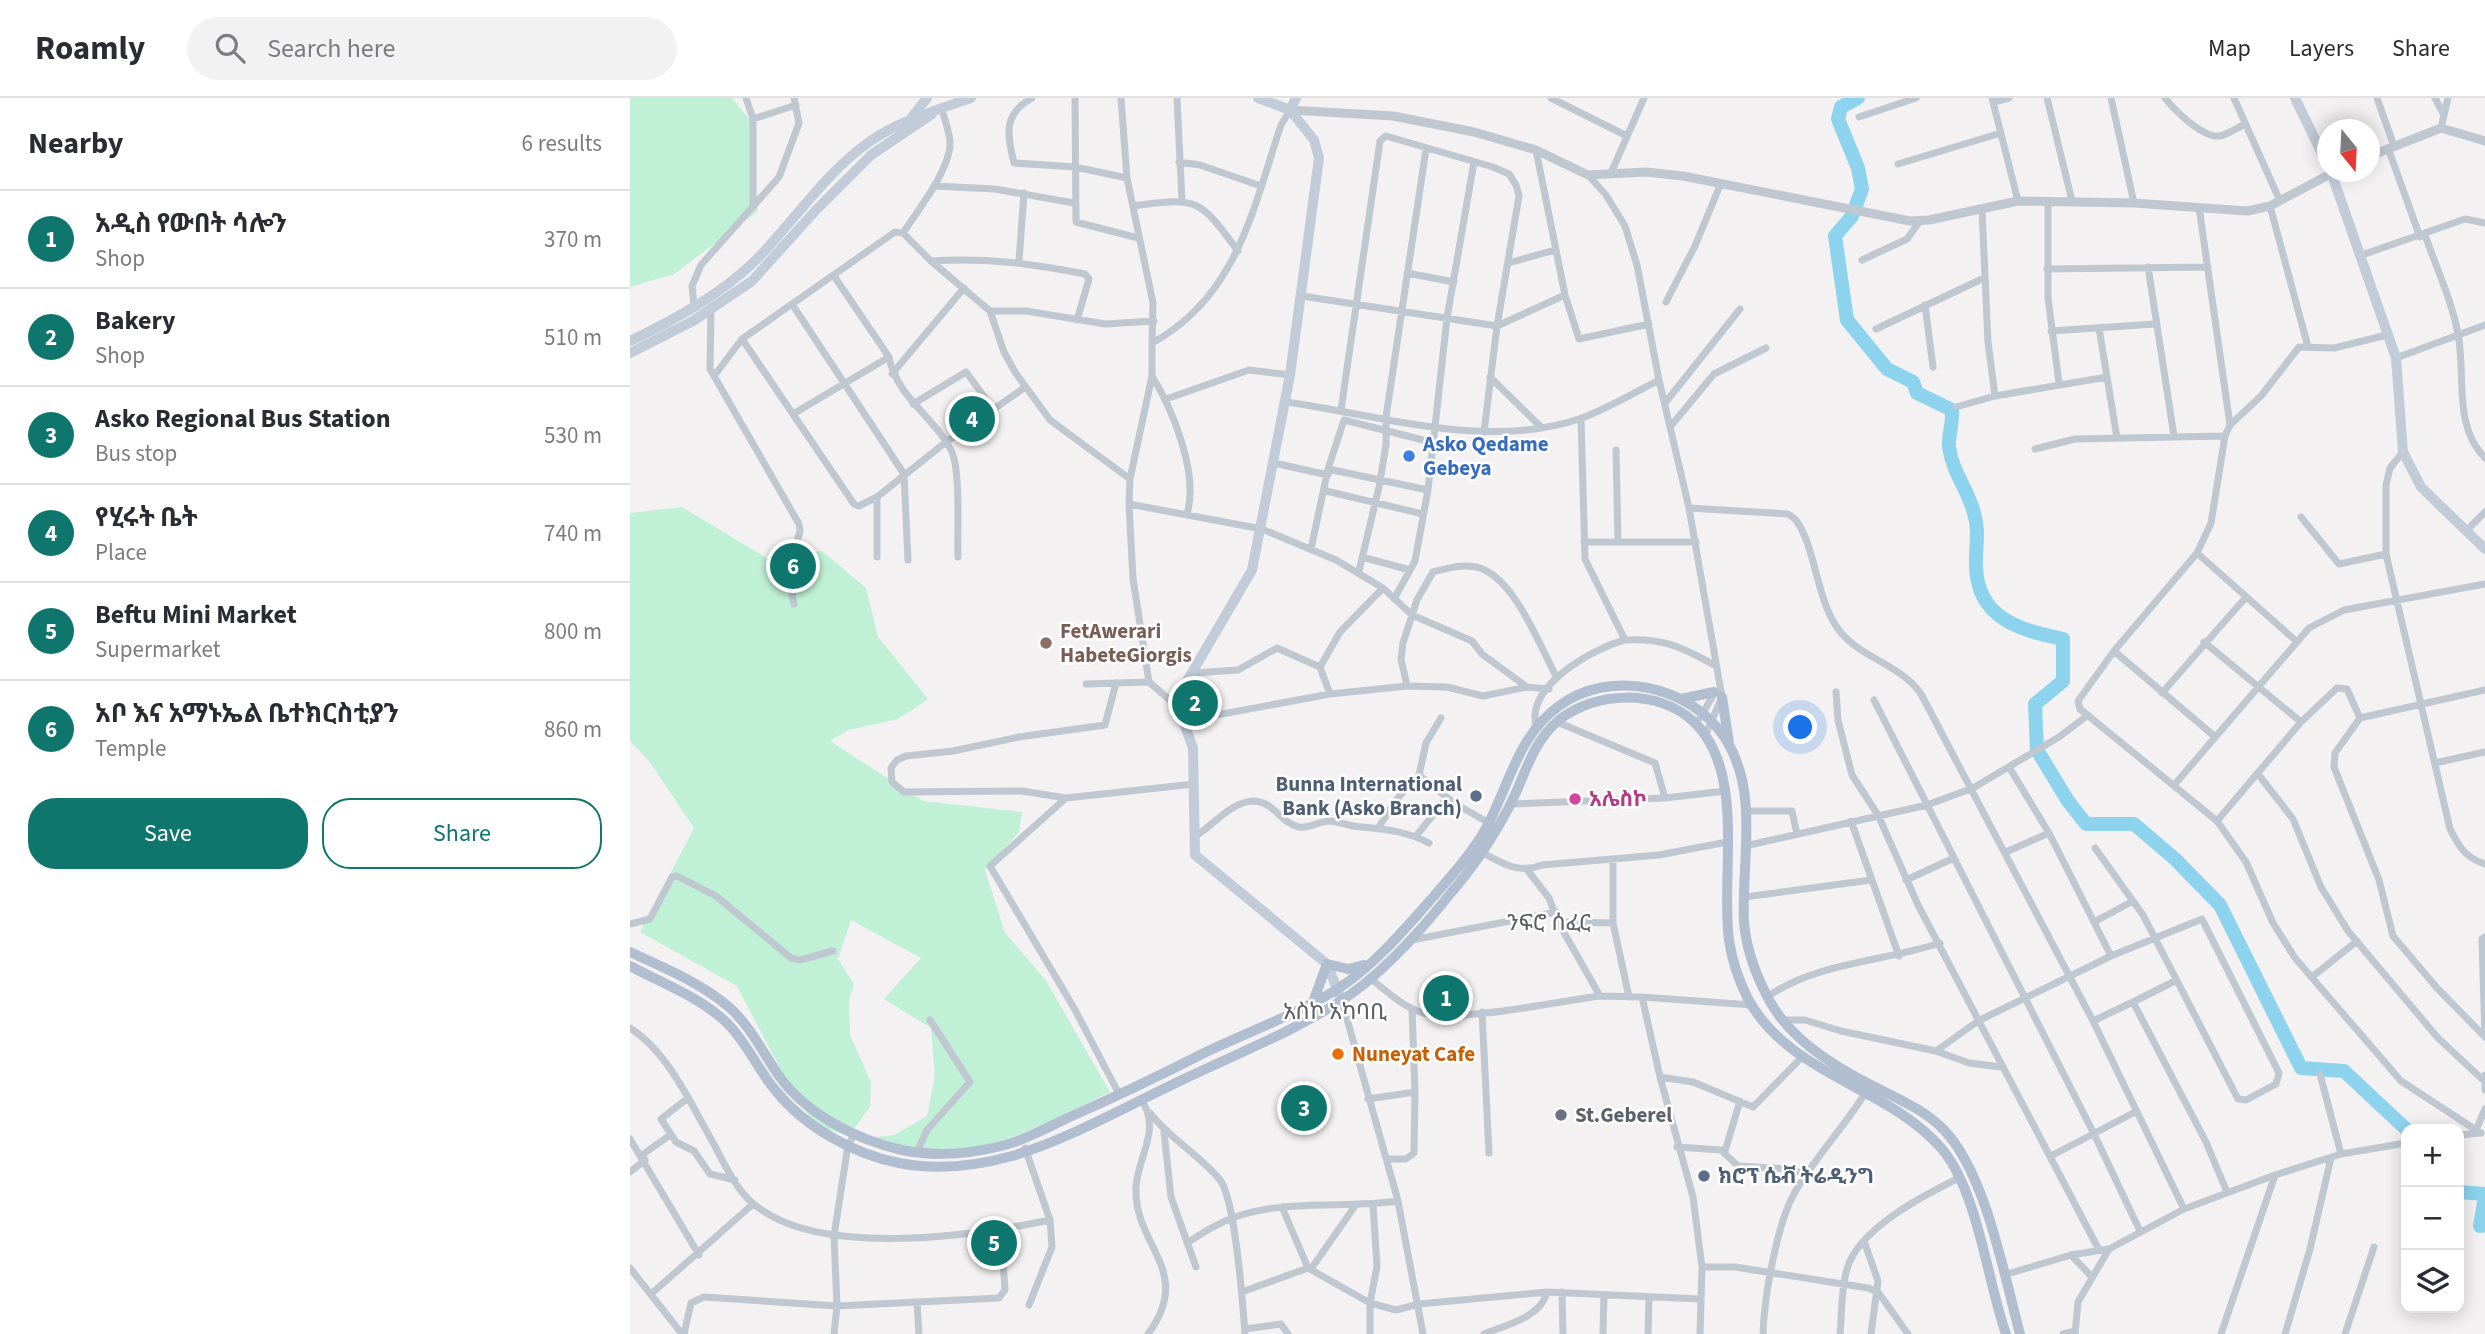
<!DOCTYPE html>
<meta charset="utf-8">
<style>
body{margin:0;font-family:"Source Sans 3","Noto Sans Ethiopic",sans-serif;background:#f2f2f3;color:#2b2b33}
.controls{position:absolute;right:21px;bottom:21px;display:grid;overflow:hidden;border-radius:14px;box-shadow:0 4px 18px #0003}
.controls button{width:63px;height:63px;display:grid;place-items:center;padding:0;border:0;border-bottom:2px solid #e1e1e2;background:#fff;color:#2b2b33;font:35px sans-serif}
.compass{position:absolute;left:1687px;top:21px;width:63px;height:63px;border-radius:50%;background:#fff;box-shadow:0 4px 18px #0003;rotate:162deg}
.you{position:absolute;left:1171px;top:630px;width:24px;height:24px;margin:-18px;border:5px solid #fff;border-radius:50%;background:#1a73e8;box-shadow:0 0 0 10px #1a73e833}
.badge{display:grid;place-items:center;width:46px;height:46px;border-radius:50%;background:#0f766e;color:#fff;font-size:23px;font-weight:700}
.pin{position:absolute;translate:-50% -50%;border:4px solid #fff;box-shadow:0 2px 7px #0006}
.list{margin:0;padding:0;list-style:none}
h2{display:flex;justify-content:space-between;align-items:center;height:91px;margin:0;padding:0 28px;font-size:30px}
h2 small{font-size:23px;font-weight:400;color:#7c7c81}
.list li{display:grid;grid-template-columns:46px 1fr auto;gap:21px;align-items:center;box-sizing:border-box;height:98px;padding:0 28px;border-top:2px solid #e1e1e2}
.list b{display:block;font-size:26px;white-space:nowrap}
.list p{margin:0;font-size:23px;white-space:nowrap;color:#7c7c81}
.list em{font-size:23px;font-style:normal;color:#7c7c81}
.actions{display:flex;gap:14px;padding:21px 28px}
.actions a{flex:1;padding:16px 0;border:2px solid #0f766e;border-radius:28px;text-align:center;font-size:24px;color:#0f766e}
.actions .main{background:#0f766e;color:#fff}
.icon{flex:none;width:38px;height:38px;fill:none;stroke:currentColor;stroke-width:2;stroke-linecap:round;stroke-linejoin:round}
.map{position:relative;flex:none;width:1855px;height:1236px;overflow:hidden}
header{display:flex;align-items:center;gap:42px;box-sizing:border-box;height:98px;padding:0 35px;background:#fff;border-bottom:2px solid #e1e1e2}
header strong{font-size:33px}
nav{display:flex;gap:38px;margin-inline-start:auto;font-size:24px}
.search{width:490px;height:63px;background:#f2f2f3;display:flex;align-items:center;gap:18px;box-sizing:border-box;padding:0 24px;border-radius:38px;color:#7c7c81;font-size:26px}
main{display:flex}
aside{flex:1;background:#fff}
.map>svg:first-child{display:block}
</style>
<header>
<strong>Roamly</strong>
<div class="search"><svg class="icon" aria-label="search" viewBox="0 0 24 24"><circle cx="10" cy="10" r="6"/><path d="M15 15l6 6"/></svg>Search here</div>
<nav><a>Map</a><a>Layers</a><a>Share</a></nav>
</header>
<main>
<aside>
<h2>Nearby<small>6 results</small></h2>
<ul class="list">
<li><span class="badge">1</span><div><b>አዲስ የውበት ሳሎን</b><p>Shop</p></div><em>370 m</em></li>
<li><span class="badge">2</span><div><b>Bakery</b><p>Shop</p></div><em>510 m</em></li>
<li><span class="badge">3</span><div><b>Asko Regional Bus Station</b><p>Bus stop</p></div><em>530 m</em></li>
<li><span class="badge">4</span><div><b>የሂሩት ቤት</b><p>Place</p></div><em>740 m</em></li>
<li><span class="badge">5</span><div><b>Beftu Mini Market</b><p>Supermarket</p></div><em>800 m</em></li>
<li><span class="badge">6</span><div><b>አቦ እና አማኑኤል ቤተክርስቲያን</b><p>Temple</p></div><em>860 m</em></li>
</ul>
<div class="actions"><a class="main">Save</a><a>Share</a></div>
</aside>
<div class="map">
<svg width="1855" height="1236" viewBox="0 0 1855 1236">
<rect width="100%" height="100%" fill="#f3f1f1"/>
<path fill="#c0f0d6" d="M0 0H102L119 21 128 113 44 176 0 189Z
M52 409 138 461 192 453 236 490 248 539 298 601 268 621 218 632 200 643 293 703 392 714 389 734 355 772 375 835 415 881 480 994C391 1037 338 1071 238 1040L264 1037 297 1018 305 977 301 930 254 901 291 860 221 822 208 861 224 886 219 903 220 937 241 984 240 1009 219 1038 185 1028 155 980 107 888 10 834 64 730 19 663 0 643V415Z"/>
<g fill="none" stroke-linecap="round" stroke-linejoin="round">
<path stroke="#8dd3ed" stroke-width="14" d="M1228 0 1211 9 1208 21 1228 70 1232 91 1222 118 1205 138 1217 222 1257 271 1283 284 1287 295 1322 312C1323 326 1318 338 1319 349 1322 373 1338 392 1344 415 1350 434 1345 450 1346 469 1348 521 1390 532 1433 541V583L1405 606 1407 652 1438 703 1456 726H1504L1545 761 1590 807 1671 970 1714 973 1776 1031
M1829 1094 1855 1096
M1855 1099 1850 1128 1855 1127"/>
<path stroke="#bfc7d0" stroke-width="7" d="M116 0 123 21V108
M402 0C373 16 377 36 384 65L445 69 497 80
M445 0 446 124 508 140
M491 0 497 80 523 205 522 245
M547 0 552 103
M921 0 995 37
M1362 0 1388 103
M1417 0 1442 103
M1481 0 1504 105
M1535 0C1544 12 1573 40 1589 38 1597 37 1607 30 1615 26
M1604 0 1650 103
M1747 0 1764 48
M1805 0 1814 17
M1364 4 1379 0
M1229 19 1286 0
M123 21 166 7
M1811 30 1818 0
M1758 50 1790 139
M906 52 935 197 949 241 1019 226
M549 64 570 67 631 88
M1268 66 1371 35
M981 75 1014 0
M958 77 976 97 995 128 1007 167 1029 282 1059 410 1092 599 1075 638
M304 88 365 91 444 105
M1418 103V200L1429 285
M503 108C568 99 569 100 608 153
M1640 108 1678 249
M1569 109 1600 327
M1352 112 1358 244 1365 298
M273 135C288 112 320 72 320 45 320 35 315 23 312 12
M1795 137C1806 169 1822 203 1828 236 1836 278 1823 328 1855 360
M1729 158 1835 121 1855 125
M1232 162 1277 141 1290 123
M301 163C355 159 403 166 455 176L459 181 447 222
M389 163 394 95
M878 165 925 152
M1518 169 1544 338
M1417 171 1578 169
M777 175 824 184
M204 178 259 259
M672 198 867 228 935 197
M1036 204 1065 148 1091 85
M162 206 274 376 278 462
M64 207 62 188 71 167 149 79 169 25 164 0
M1295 207 1303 269
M81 213 80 271 169 426 170 433 158 474 164 506
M360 213H396L475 226 524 223
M1469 230 1487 340
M1246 231 1354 180
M1421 233 1525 226
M1757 237 1704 250 1669 249 1631 298 1600 327 1595 338 1581 425 1567 455 1484 553 1448 603 1450 611 1587 723 1616 764 1643 825 1665 860 1771 983 1846 1032
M1766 260 1855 227
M262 276 334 190
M84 278 112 241
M522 278C543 312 569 376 557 416
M860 279 911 329
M394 290 316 344 247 399 229 408 224 406 112 241 265 134 273 135 301 163 360 213 374 254 385 274 420 322 500 381 522 278V245C607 199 623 111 651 27L660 12
M536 301 619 272 660 277
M656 304C750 317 858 353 952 320 978 310 1004 295 1029 282
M1035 305 1110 211
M283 306 336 274 364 312
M1326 309 1365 298 1477 279
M711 312 750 43 756 38 863 69 879 76 886 87 889 98 867 228 854 334
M163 316 259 259C267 300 303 317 321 352 331 371 327 434 328 459
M1040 329 1084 276 1136 250
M1405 351 1445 341 1595 338
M986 352 988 444
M1773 354 1760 370 1756 387V456L1820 731C1829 749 1836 760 1855 766
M644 365 698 377
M698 371 798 392
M500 381 499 406 632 431 706 462 753 490 782 517 842 543 852 556 897 589 919 591
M696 393 793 416
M247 399V459
M499 406 503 481 519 584
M1059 410 1158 416 1165 421C1185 446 1186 498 1206 528 1227 560 1270 565 1291 596L1463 923 1554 1111
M1671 419 1709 466 1756 456
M1836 433 1855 414
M954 444H1066
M681 451 698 371 714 322 805 345
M1567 455 1666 543
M732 459 780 472
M729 473 749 389 756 347V319L796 51
M764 501 785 463 798 392 817 220 844 64
M995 542C1034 540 1052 549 1086 568
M1574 544 1671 624
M1484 553 1583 637
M563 575 608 572 647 550 690 569
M486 585 475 627 389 639 323 653 276 658 267 662 261 670 262 684 274 694 392 693 436 700 564 686
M456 586 519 584 548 609
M777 588 771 561 773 545 787 502 803 474C818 470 831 466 846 469 884 477 910 549 927 580
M1206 594 1208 622 1222 677 1248 717 1288 807 1468 1150
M1532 595 1616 499
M700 596 690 569 710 534 753 490
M1244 602 1464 1036 1510 1133
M811 620 796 645 789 677 824 705 859 725
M1070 620 1085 594
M1730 620 1855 592
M555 623 700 596 777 588 817 589 853 598 897 589
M906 628C896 587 964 550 995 542L955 461 951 320
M1805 665 1855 654
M1379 669 1419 735 1481 858
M1628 676 1663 721 1691 789 1718 833 1808 940 1852 981
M1545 686 1679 530 1714 512 1855 486
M436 700 360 768 444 910 489 996
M1035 700 1096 693
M881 706 1035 700 1025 665 927 624
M1116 713H1162L1167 736
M1221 723 1269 858
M1587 723 1671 624 1707 590 1717 591 1730 620 1705 655 1704 669 1749 782 1763 838 1807 890 1855 939
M749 729 766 702 789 677
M786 738 817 700
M564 739C583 728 600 704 623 703 644 703 650 725 669 729 678 731 689 723 700 723 711 724 721 729 732 729 755 731 779 734 799 745
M1115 748 1297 707 1343 690 1429 639 1458 617
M1376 754 1419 735
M853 755C873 766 889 776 912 767L1029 757 1097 744
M898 773 919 800 928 824 983 825V761
M1276 782 1324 760
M1115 799 1241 782
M928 824 970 898 1012 899
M1464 824 1503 803
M983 825 999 899
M0 826 20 821 42 779 47 778 86 798 161 860 170 862 203 853
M1855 839 1852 841 1855 939
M782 842 926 814
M1682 879 1727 843
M740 880C756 893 773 909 793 915 828 925 929 903 970 898
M1545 883 1503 904 1576 1044 1597 1094
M1137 899C1187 864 1252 864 1310 845
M712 903 768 1103 793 1236
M852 914 859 1055
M1153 922H1175L1211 933 1306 953 1339 965 1371 969
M1463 923 1503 904
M0 930C37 953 60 1004 81 1041 93 1062 105 1092 125 1107 190 1160 342 1138 420 1122L395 1050
M1306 953 1348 923 1481 858 1572 821 1649 975 1646 986 1616 1002 1608 1001 1513 817 1465 750
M1690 976 1711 1056
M1855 977V992
M1030 979 1063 984 1123 1009 1172 959
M58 1000 31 1021 46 1044 64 1053 80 1076 105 1082
M511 1001C532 1032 508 1057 506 1089 503 1148 565 1172 518 1236
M738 1001 785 994 782 911
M520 1015C540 1041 570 1057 590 1082 605 1101 613 1208 615 1236
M534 1034 541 1099 566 1169
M1851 1035 1846 1032 1855 1011
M1829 1037 1851 1035
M0 1041 69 1157
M1047 1049 1091 1052 1108 1068 1159 1071 1178 1077
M1095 1053 1110 1003
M287 1054 297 1032 340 984 300 922
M12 1057 40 1037
M1421 1058 1507 1013
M757 1061H776L784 1055 785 994
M0 1074 15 1062
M652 1109 678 1170
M1234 1143 1248 1183 1241 1236
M557 1145C571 1136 584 1127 600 1121 653 1100 713 1111 768 1103
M1441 1157 1461 1178
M1072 1169H1105L1238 1190 1248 1194 1278 1236
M0 1170 52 1236
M681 1171 725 1108
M1374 1177 1441 1157 1479 1151 1554 1111 1645 1077
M612 1194 678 1170 740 1205 766 1212 789 1206 917 1194 1070 1201
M932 1194 933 1236
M21 1196 123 1106
M287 1205 289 1236
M399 1207 422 1149 420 1122
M615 1231 651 1226 658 1236
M54 1236 61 1205 74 1199 207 1208 369 1200 375 1192 371 1132
M204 1236 207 1208 204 1138 218 1047 224 1037
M740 1236V1205L747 1168 743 1107
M854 1236C875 1227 911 1220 917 1194
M973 1236 974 1197
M1018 1236 1019 1199
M1070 1236 1072 1169 1063 1099 1030 979 1012 899 1122 907
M1133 1236C1134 1200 1147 1125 1165 1094 1185 1060 1213 1030 1234 997
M1210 1236C1212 1215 1211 1191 1217 1171 1228 1131 1294 1097 1329 1080
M1433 1236 1445 1233
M1445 1236 1448 1204 1479 1151
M1591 1236 1645 1077 1711 1056 1776 1045
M1655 1236 1680 1151 1701 1060
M1715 1236 1744 1149"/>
<path stroke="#bfc7d0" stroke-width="9" d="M660 12 763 18 844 34 906 52 958 77 1016 74 1053 78 1280 123 1299 122 1388 103 1504 105 1617 113 1640 108 1704 74
M1740 58 1811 30 1855 43"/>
<path stroke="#c2cbd8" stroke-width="10" d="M628 0 660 12
M666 0 660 12 684 42 689 60 660 277 622 472 553 590 548 609 563 650 565 757 697 866 712 903
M1665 0 1698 68
M282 19 297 0
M1701 74 1766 260 1773 354 1791 389 1855 451
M0 243C44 222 90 197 125 163 163 125 195 75 239 44 269 23 307 12 341 0
M0 255 63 223 122 183 186 112 241 57 302 16"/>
<path stroke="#b1bed0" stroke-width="10" d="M1092 599 1099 645
M1051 601 1084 594
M0 854C34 870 72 885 100 910 121 929 133 955 149 978 176 1016 227 1042 272 1052 306 1059 341 1056 375 1047 398 1041 420 1028 442 1018 487 998 531 977 574 955 618 934 665 917 706 892 743 869 776 830 804 798 822 777 842 755 855 732 879 689 887 638 929 608 980 570 1060 587 1095 640 1130 694 1111 764 1114 824 1116 849 1124 872 1135 894 1155 938 1201 967 1243 988 1268 1001 1295 1012 1314 1032 1356 1076 1374 1177 1390 1236
M0 868C32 885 72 900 98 926 117 945 128 972 146 993 175 1029 223 1056 269 1065 305 1072 346 1068 382 1058 437 1042 499 1007 552 982 604 957 660 935 709 904 751 878 789 835 820 796 843 770 862 741 878 711 895 680 900 646 929 622 965 593 1027 591 1063 623 1117 673 1090 777 1099 842 1102 863 1109 883 1118 901 1160 978 1258 988 1312 1051 1348 1094 1357 1182 1376 1236
M683 904 697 866 718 871 734 867"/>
</g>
<circle fill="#3f7fe0" stroke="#fff" stroke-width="2.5" cx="779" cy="358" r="7"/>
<circle fill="#8d6e63" stroke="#fff" stroke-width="2.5" cx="416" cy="545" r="7"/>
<g fill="#5c6f8a" stroke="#fff" stroke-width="2.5">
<circle cx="846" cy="698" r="7"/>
<circle cx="1074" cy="1078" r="7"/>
</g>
<circle fill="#d1479c" stroke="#fff" stroke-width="2.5" cx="945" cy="701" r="7"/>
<circle fill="#e8710a" stroke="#fff" stroke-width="2.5" cx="708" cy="956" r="7"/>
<circle fill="#6b7280" stroke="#fff" stroke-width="2.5" cx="931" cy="1017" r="7"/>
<g text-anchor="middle" stroke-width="5" stroke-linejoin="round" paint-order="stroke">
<g font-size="21" font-weight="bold" fill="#366cbe" stroke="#fff" text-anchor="start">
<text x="793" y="353">Asko Qedame<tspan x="793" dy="24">Gebeya</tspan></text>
</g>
<g font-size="21" font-weight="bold" fill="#785e54" stroke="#fff" text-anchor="start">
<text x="430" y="540">FetAwerari<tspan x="430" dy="24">HabeteGiorgis</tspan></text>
</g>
<g font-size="21" font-weight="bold" fill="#4e5e75" stroke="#fff" text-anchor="end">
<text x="832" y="693">Bunna International<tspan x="832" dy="24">Bank (Asko Branch)</tspan></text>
<text x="1088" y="1085" text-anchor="start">ክሮፕ ሴቭ ትሬዲንግ</text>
</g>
<g font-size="21" font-weight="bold" fill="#b23c85" stroke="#fff" text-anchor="start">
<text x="959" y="708">አሌስኮ</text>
</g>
<g font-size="21" font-weight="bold" fill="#c56008" stroke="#fff" text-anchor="start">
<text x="722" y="963">Nuneyat Cafe</text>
</g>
<g font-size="21" font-weight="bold" fill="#5b616d" stroke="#fff" text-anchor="start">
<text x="945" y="1024">St.Geberel</text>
</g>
<g font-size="23" fill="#5d6166" stroke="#fff">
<text x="919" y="832">ንፍሮ ሰፈር</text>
<text x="705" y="921">አስኮ አካባቢ</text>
</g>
</g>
</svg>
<div class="controls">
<button>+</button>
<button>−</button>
<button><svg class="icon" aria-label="layers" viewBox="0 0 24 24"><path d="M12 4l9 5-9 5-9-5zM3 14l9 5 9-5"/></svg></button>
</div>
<svg class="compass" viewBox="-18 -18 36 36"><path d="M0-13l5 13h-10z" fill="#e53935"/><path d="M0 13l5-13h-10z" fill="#7c7c81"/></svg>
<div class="you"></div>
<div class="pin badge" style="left:816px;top:900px">1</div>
<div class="pin badge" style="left:565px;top:605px">2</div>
<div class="pin badge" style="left:674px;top:1010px">3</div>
<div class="pin badge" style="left:342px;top:321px">4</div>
<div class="pin badge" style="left:364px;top:1145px">5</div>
<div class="pin badge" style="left:163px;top:468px">6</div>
</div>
</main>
